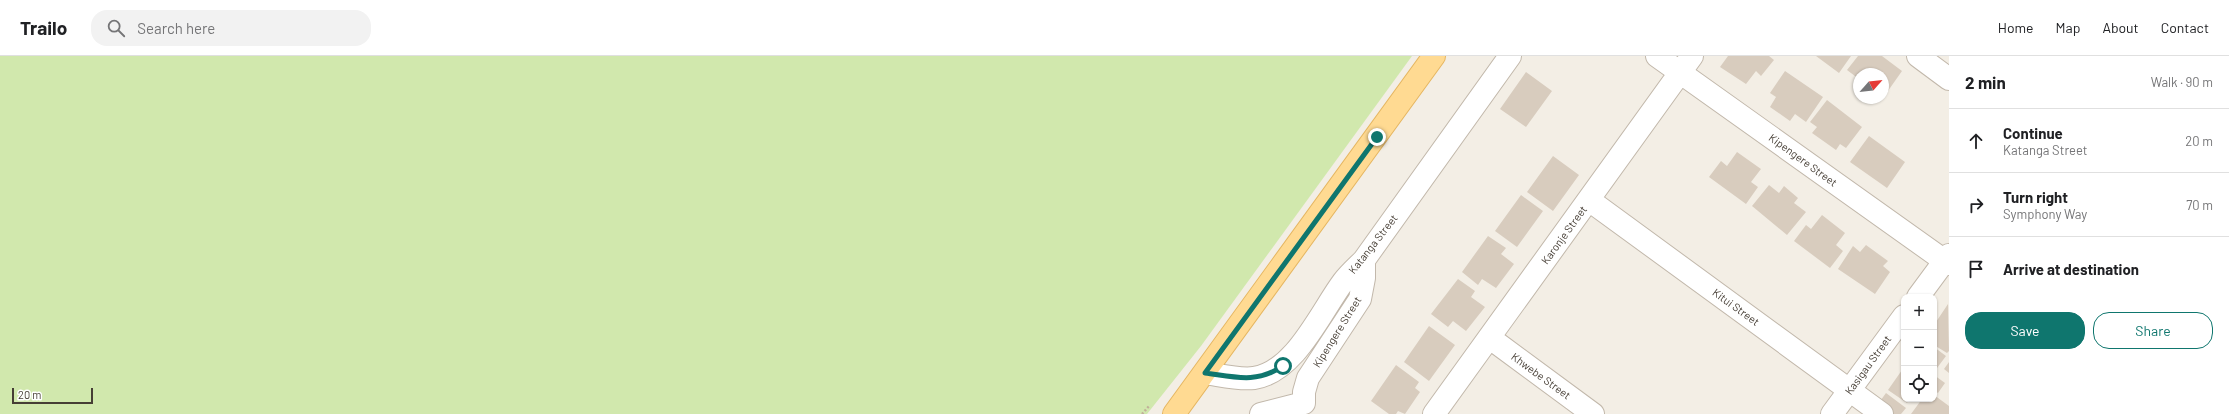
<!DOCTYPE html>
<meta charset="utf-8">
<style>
body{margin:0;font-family:Barlow,sans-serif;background:#f2f2f2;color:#202124}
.controls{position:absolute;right:12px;bottom:12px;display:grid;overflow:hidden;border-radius:8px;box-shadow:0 1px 3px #0004}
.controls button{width:36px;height:36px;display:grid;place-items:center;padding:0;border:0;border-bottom:1px solid #e0e0e0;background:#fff;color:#202124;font:20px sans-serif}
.compass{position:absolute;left:1853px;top:12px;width:36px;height:36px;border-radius:50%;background:#fff;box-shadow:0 1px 3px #0004;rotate:63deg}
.scale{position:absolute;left:12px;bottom:10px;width:81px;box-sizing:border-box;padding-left:4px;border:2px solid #463e35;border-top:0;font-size:11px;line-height:14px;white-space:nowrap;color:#463e35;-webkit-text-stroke:3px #fff;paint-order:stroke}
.stop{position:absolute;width:12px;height:12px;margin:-9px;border:3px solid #0f766e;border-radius:50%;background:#fff}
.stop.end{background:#0f766e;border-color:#fff;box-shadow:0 1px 4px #0008}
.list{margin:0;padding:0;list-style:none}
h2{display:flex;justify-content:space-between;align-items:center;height:52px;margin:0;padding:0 16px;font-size:17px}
h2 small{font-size:13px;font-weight:400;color:#757577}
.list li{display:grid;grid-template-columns:26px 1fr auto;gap:12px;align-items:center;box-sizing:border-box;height:64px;padding:0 16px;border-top:1px solid #e0e0e0}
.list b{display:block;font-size:15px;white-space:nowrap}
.list p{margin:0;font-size:13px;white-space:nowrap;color:#757577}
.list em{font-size:13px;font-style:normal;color:#757577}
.actions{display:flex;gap:8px;padding:12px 16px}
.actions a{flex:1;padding:9px 0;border:1px solid #0f766e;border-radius:16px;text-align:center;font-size:14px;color:#0f766e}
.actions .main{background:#0f766e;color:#fff}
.icon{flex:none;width:22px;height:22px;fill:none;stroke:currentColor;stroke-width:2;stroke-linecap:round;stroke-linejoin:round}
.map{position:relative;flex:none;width:1949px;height:358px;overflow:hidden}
header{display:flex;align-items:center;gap:24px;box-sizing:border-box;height:56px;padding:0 20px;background:#fff;border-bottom:1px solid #e0e0e0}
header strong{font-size:19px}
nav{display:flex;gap:22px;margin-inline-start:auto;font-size:14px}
.search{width:280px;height:36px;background:#f2f2f2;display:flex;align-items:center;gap:10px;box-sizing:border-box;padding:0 14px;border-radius:16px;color:#757577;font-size:15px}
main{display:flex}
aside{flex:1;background:#fff}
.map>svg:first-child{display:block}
</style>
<header>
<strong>Trailo</strong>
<div class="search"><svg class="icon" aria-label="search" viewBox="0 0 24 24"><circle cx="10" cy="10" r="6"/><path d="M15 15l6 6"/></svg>Search here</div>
<nav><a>Home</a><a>Map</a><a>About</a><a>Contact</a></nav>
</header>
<main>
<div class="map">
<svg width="1949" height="358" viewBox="0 0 1949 358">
<rect width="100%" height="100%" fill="#f3eee5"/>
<path fill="#d1e8ad" d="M0 0H1412L1201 290 1147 358H0Z"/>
<path fill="#d8ccbe" d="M1728 0H1769L1774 4 1761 20 1756 15 1746 28 1720 11Z
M1816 0H1851L1839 17Z
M1858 0H1882L1902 15 1883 42V18H1859V23L1847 14Z
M1785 15 1823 41 1806 66 1795 58 1790 65 1770 51 1776 41 1770 37Z
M1526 16 1552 35 1526 71 1500 53Z
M1827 44 1862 71 1846 92 1840 88 1836 94 1812 77 1817 71 1810 66Z
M1869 80 1905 106 1887 132 1850 106Z
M1737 96 1761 113 1751 126 1758 131 1746 148 1709 121 1721 105 1727 110Z
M1553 100 1579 119 1553 155 1527 136Z
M1769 129 1779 137 1784 130 1798 142 1794 147 1806 156 1787 179 1752 150Z
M1521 139 1543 155 1517 191 1495 175Z
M1822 159 1845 177 1836 189 1843 195 1830 212 1794 185 1806 169 1811 173Z
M1488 180 1506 192 1501 198 1514 208 1496 232 1482 223 1478 229 1462 216Z
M1866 189 1888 205 1883 210 1890 216 1875 238 1838 213 1853 190 1860 196Z
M1458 223 1475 235 1471 241 1485 251 1466 275 1453 265 1448 271 1431 258Z
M1948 248 1949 295 1947 297 1934 289V269Z
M1429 270 1455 289 1429 325 1404 306Z
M1934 291 1946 300 1937 312 1934 309Z
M1949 306V317L1944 313Z
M1396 309 1419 326 1415 332 1420 336 1405 358 1398 355 1396 358H1389L1371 345Z
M1902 314 1904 315V343H1910L1907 347 1888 334Z
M1934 319 1945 327 1938 337 1934 334Z
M1886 337 1906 352 1901 358H1892L1878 348Z
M1934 339 1949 350V358H1911L1922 343H1934Z"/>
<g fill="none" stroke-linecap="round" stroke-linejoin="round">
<g stroke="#c2b8ab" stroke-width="24">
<path id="minor" d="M1657 0 1949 208
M1918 0 1949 23
M1589 144 1882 358
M1918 241 1949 199
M1490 282 1593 358
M1205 317C1220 319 1238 324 1254 322 1295 316 1320 257 1343 226 1349 218 1357 211 1364 204L1510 0
M1304 347V336L1308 322 1360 243 1364 222V204
M1261 358 1304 347
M1434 358 1692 0
M1832 358 1904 260"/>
</g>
<g stroke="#e5b661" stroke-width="24">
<path id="major" d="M1174 358 1434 0"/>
</g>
<path stroke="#c1b099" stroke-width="2.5" stroke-dasharray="2 2" stroke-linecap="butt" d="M1142 358 1150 349"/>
<use href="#minor" stroke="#fff" stroke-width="22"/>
<use href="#major" stroke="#ffda92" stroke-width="22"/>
</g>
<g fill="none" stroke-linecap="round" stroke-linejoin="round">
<path stroke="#0f766e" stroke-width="5" d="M1283 310C1256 328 1235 321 1205 317L1377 81"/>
</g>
<g text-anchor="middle" stroke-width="3.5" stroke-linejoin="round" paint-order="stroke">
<g font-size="11" fill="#463e35" stroke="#fff">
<text transform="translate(1803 104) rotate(36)" y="4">Kipengere Street</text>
<text transform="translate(1564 179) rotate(-54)" y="4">Karonje Street</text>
<text transform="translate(1373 188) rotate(-52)" y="4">Katanga Street</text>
<text transform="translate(1736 251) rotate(36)" y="4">Kitui Street</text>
<text transform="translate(1337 276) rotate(-58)" y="4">Kipengere Street</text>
<text transform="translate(1868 309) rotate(-54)" y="4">Kasigau Street</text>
<text transform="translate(1541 320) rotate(36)" y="4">Khwebe Street</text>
</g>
</g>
</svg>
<div class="controls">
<button>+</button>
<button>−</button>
<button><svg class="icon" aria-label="locate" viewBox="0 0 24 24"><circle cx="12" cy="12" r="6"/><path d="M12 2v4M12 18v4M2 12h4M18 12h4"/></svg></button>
</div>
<svg class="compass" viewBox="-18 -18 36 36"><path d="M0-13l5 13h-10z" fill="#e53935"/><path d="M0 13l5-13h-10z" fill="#757577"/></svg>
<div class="scale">20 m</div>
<div class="stop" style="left:1283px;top:310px"></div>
<div class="stop end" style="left:1377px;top:81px"></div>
</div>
<aside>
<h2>2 min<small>Walk · 90 m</small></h2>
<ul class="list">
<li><svg class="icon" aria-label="ahead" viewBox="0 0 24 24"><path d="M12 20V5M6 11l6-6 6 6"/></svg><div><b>Continue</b><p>Katanga Street</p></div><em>20 m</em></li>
<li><svg class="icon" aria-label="right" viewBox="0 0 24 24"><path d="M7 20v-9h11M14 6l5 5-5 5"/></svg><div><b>Turn right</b><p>Symphony Way</p></div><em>70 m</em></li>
<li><svg class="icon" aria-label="arrive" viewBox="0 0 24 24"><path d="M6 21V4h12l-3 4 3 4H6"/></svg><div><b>Arrive at destination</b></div></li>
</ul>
<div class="actions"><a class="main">Save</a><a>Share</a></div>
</aside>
</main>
